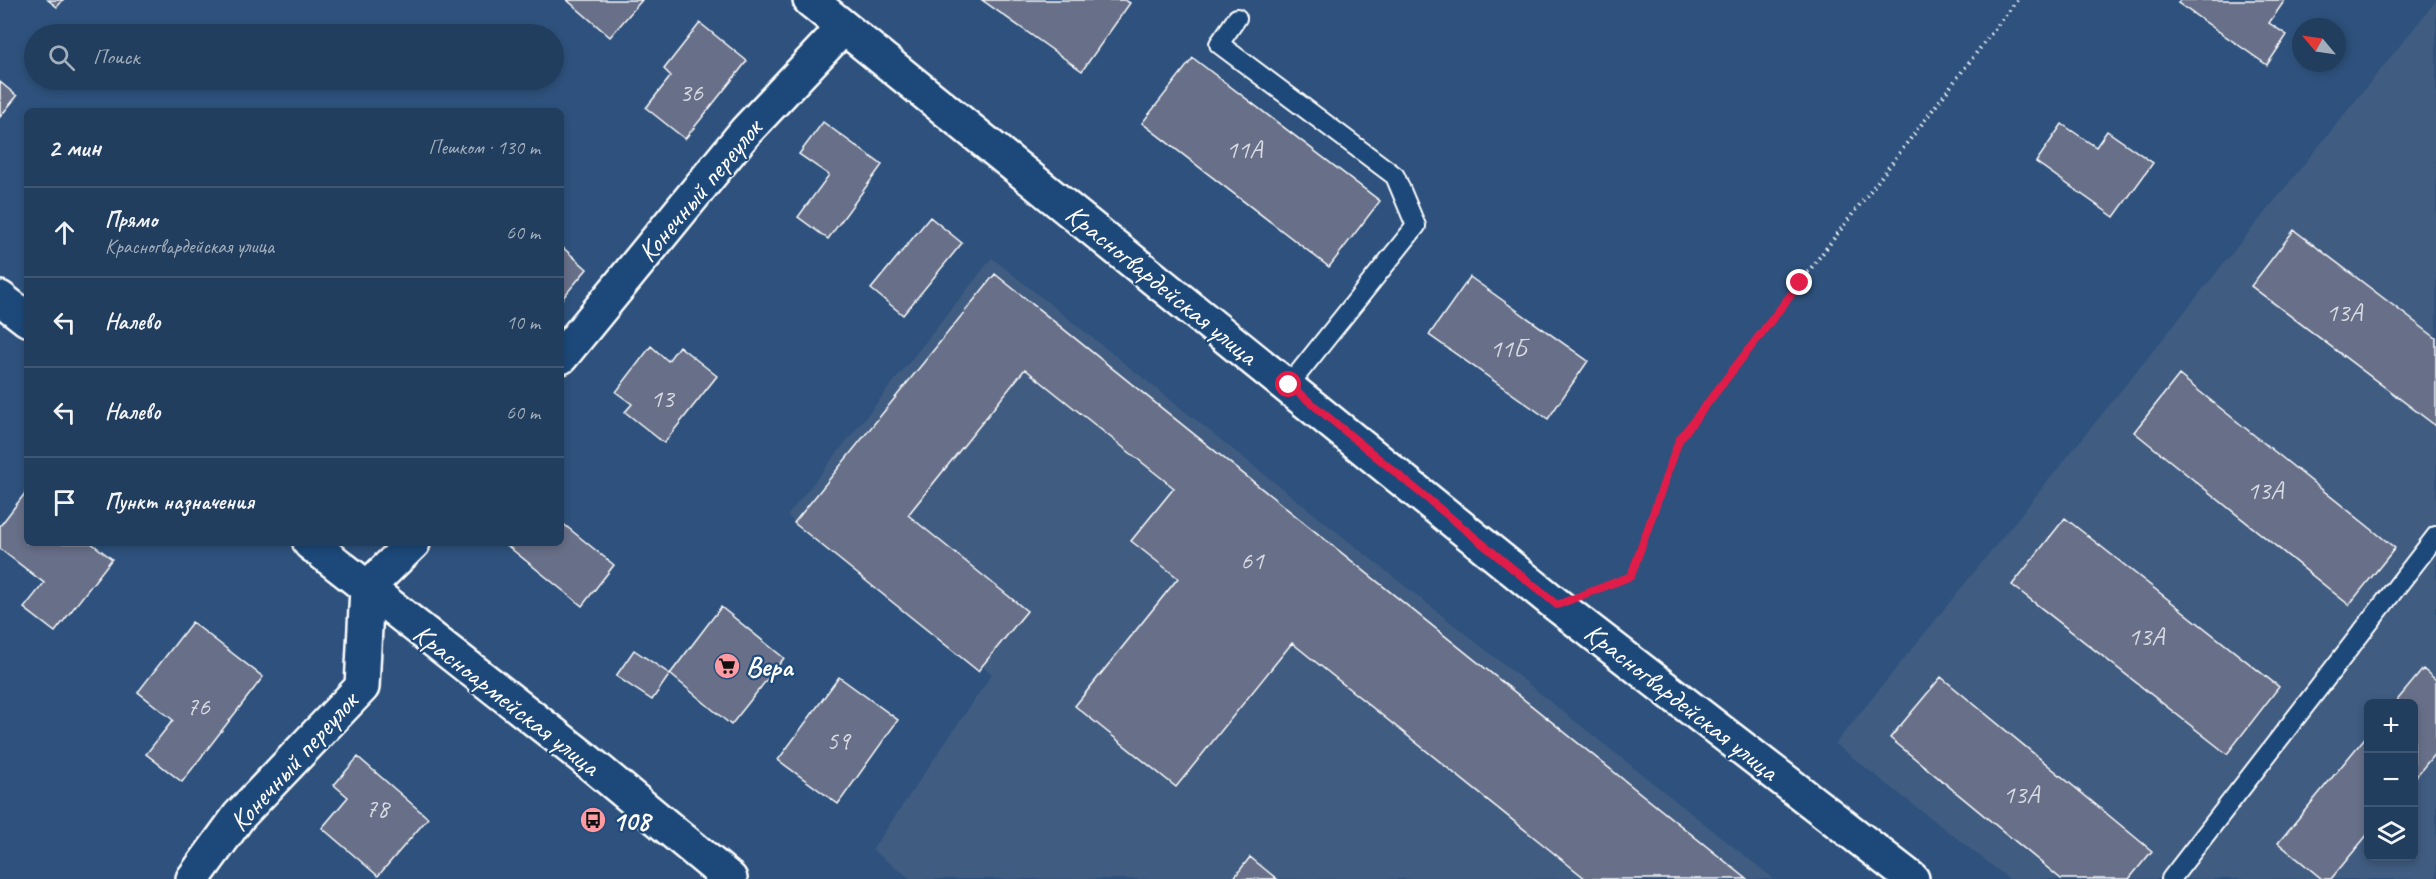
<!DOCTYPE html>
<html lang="ru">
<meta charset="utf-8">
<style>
body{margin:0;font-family:Caveat,sans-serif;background:#2e4967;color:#f1f3f6}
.controls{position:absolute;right:18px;bottom:18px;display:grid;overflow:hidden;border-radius:9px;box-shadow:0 3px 9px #0003}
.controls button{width:54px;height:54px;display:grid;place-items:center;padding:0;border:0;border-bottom:2px solid #3f5773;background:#223e5e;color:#f1f3f6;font:30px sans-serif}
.compass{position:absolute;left:2292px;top:18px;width:54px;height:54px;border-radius:50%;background:#223e5e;box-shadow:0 3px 9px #0003;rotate:299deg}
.stop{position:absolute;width:18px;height:18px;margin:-14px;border:4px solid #e11d48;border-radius:50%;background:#fff}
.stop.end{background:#e11d48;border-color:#fff;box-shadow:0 2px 6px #0008}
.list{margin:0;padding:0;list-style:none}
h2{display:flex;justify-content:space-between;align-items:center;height:78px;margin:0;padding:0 24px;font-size:26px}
h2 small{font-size:20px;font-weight:400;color:#a2aebc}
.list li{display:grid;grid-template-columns:39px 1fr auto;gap:18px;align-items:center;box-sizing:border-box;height:90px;padding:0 24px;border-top:2px solid #3f5773}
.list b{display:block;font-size:22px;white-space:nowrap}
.list p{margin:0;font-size:20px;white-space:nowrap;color:#a2aebc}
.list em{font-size:20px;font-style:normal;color:#a2aebc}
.icon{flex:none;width:33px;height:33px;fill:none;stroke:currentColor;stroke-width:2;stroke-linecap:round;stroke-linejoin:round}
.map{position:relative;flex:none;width:2436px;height:879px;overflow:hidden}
.search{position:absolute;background:#223e5e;box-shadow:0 3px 9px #0003;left:24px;top:24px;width:540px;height:66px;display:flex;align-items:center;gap:15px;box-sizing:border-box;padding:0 21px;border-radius:33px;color:#a2aebc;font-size:22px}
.panel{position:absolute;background:#223e5e;box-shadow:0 3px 9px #0003;left:24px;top:108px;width:540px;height:438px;border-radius:9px}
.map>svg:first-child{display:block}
</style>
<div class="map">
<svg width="2436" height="879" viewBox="0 0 2436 879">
<rect width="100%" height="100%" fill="#2e527d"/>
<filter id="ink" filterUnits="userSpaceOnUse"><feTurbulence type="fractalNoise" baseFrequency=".0167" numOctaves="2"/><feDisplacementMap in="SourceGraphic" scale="12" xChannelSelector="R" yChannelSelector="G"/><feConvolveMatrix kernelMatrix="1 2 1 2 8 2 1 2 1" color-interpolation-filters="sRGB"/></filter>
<g filter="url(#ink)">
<path fill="#3f5b81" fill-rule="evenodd" d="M2436 1V879H2009L1835 744ZM2368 704H2414V856H2368Z
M992 258 1774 879H911L872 850 992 674 787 516Z"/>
<path fill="#687089" stroke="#fff" stroke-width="1.5" d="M48 0H63L57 7Z
M567 0H642L610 37Z
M982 0H1125L1130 3 1082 71Z
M2180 0H2285L2269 23 2287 35 2267 65 2178 3Z
M700 23 747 61 685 139 646 108 671 76 664 69Z
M1193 58 1380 201 1329 267 1142 123Z
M0 82 17 96 0 117Z
M823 122 882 165 828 239 798 217 829 175 799 154Z
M2062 124 2096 147 2107 131 2153 163 2114 217 2036 162Z
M930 217 962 243 903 315 871 289Z
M2294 230 2436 338V426L2251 286Z
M561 246 587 269 561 300Z
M995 274 1747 879H1586L1292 643 1176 787 1075 706 1178 578 1131 541 1174 488 1025 369 908 515 1027 611 978 671 794 523Z
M1470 277 1588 361 1548 419 1429 335Z
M651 346 668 361 679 346 717 376 664 443 625 412 632 404 616 392Z
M2179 375 2395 548 2349 605 2134 432Z
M26 492 27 543H91L112 559 55 632 24 608 44 583 0 549V526Z
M2065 518 2279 687 2227 754 2012 585Z
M561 522 614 565 582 606 504 543H561Z
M721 607 784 658 731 725 670 674Z
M192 622 263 677 182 782 146 754 173 720 138 692Z
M634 650 670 674 652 700 616 676Z
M2423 669 2436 680V752L2414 779V704H2394Z
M839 677 898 720 838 804 778 760Z
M1941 677 2152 851 2129 879H2061L1890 738Z
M2368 734V834L2331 879H2322L2278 843Z
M358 757 428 818 378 876 322 828 348 797 334 785Z
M1250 857 1277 879H1233Z"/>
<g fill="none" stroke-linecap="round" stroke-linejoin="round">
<g stroke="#fff" stroke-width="22">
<path id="service" d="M1237 18 1219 44 1395 176 1416 226 1289 385
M2171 879 2436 536"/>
</g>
<g stroke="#fff" stroke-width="38">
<path id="minor" d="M561 357 746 131 843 28
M193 879 239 816 362 687 367 588 413 543"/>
</g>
<g stroke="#fff" stroke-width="38">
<path id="tertiary" d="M810 0 1557 605 1912 879"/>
</g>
<g stroke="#fff" stroke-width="38">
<path id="secondary" d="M0 298 27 319
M310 543 584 758 730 879"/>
</g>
<path stroke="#fff" stroke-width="4" stroke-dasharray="1.5 4.5" stroke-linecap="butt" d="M1599 589 1631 576 1679 440 2017 0"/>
<use href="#service" stroke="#1f4a7a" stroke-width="18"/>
<use href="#minor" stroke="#1f4a7a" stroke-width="33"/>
<use href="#tertiary" stroke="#1f4a7a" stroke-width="33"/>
<use href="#secondary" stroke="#1f4a7a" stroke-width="33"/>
</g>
</g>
<g fill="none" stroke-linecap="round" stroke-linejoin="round" filter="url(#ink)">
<path stroke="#e11d48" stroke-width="8" d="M1289 385 1557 605 1631 576 1679 440 1800 283"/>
</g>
<defs>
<g id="supermarket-disc" transform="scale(1.35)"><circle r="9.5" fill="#ff9aa2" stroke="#1f4a7a"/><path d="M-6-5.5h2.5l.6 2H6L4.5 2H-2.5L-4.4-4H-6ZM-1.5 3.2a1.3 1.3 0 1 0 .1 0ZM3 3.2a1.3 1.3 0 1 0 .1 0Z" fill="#111"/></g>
<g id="bus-disc" transform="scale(1.35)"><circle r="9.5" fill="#ff9aa2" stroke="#1f4a7a"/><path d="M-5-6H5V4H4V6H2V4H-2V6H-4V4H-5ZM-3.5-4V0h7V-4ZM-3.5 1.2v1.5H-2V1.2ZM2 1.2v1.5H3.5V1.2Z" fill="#111"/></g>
</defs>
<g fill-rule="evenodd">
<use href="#supermarket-disc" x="727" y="666"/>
<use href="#bus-disc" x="593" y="820"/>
</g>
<g text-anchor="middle" stroke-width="4.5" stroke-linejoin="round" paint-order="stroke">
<g font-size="26" fill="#d9dbe2">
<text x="691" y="101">36</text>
<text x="1244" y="158">11А</text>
<text x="2344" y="321">13А</text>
<text x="1508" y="357">11Б</text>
<text x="662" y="407">13</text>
<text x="2265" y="499">13А</text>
<text x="1252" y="569">61</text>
<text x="2146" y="645">13А</text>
<text x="198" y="715">76</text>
<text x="838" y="749">59</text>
<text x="2021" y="803">13А</text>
<text x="377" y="817">78</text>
</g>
<g font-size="28" fill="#fff" stroke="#1f4a7a">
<text transform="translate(699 190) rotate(-50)" y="10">Конечный переулок</text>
<text transform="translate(1162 284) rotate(39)" y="10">Красногвардейская улица</text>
<text transform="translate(507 699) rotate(38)" y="10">Красноармейская улица</text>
<text transform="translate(1682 701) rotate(38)" y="10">Красногвардейская улица</text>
<text transform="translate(293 761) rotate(-48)" y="10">Конечный переулок</text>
</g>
<g font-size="28" font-weight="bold" fill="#fff" stroke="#1f4a7a" text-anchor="start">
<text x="746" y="676">Вера</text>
<text x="612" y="830">108</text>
</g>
</g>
</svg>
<div class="controls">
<button>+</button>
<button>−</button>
<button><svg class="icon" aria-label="layers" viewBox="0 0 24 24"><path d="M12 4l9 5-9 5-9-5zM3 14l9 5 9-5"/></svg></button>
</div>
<svg class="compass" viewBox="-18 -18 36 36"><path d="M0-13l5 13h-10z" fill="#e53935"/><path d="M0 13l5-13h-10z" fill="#a2aebc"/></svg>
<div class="stop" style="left:1289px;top:385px"></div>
<div class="stop end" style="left:1800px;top:283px"></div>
<div class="search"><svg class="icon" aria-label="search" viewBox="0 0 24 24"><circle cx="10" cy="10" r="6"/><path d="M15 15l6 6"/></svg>Поиск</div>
<section class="panel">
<h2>2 мин<small>Пешком · 130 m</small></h2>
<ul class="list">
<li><svg class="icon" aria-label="ahead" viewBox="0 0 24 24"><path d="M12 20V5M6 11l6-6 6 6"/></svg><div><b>Прямо</b><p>Красногвардейская улица</p></div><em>60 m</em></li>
<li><svg class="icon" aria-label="left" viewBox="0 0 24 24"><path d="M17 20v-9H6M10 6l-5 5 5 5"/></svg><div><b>Налево</b></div><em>10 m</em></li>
<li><svg class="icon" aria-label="left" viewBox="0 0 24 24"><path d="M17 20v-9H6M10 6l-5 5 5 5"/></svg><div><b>Налево</b></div><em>60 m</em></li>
<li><svg class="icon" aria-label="arrive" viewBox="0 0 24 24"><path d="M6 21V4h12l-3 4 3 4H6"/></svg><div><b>Пункт назначения</b></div></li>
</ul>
</section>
</div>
